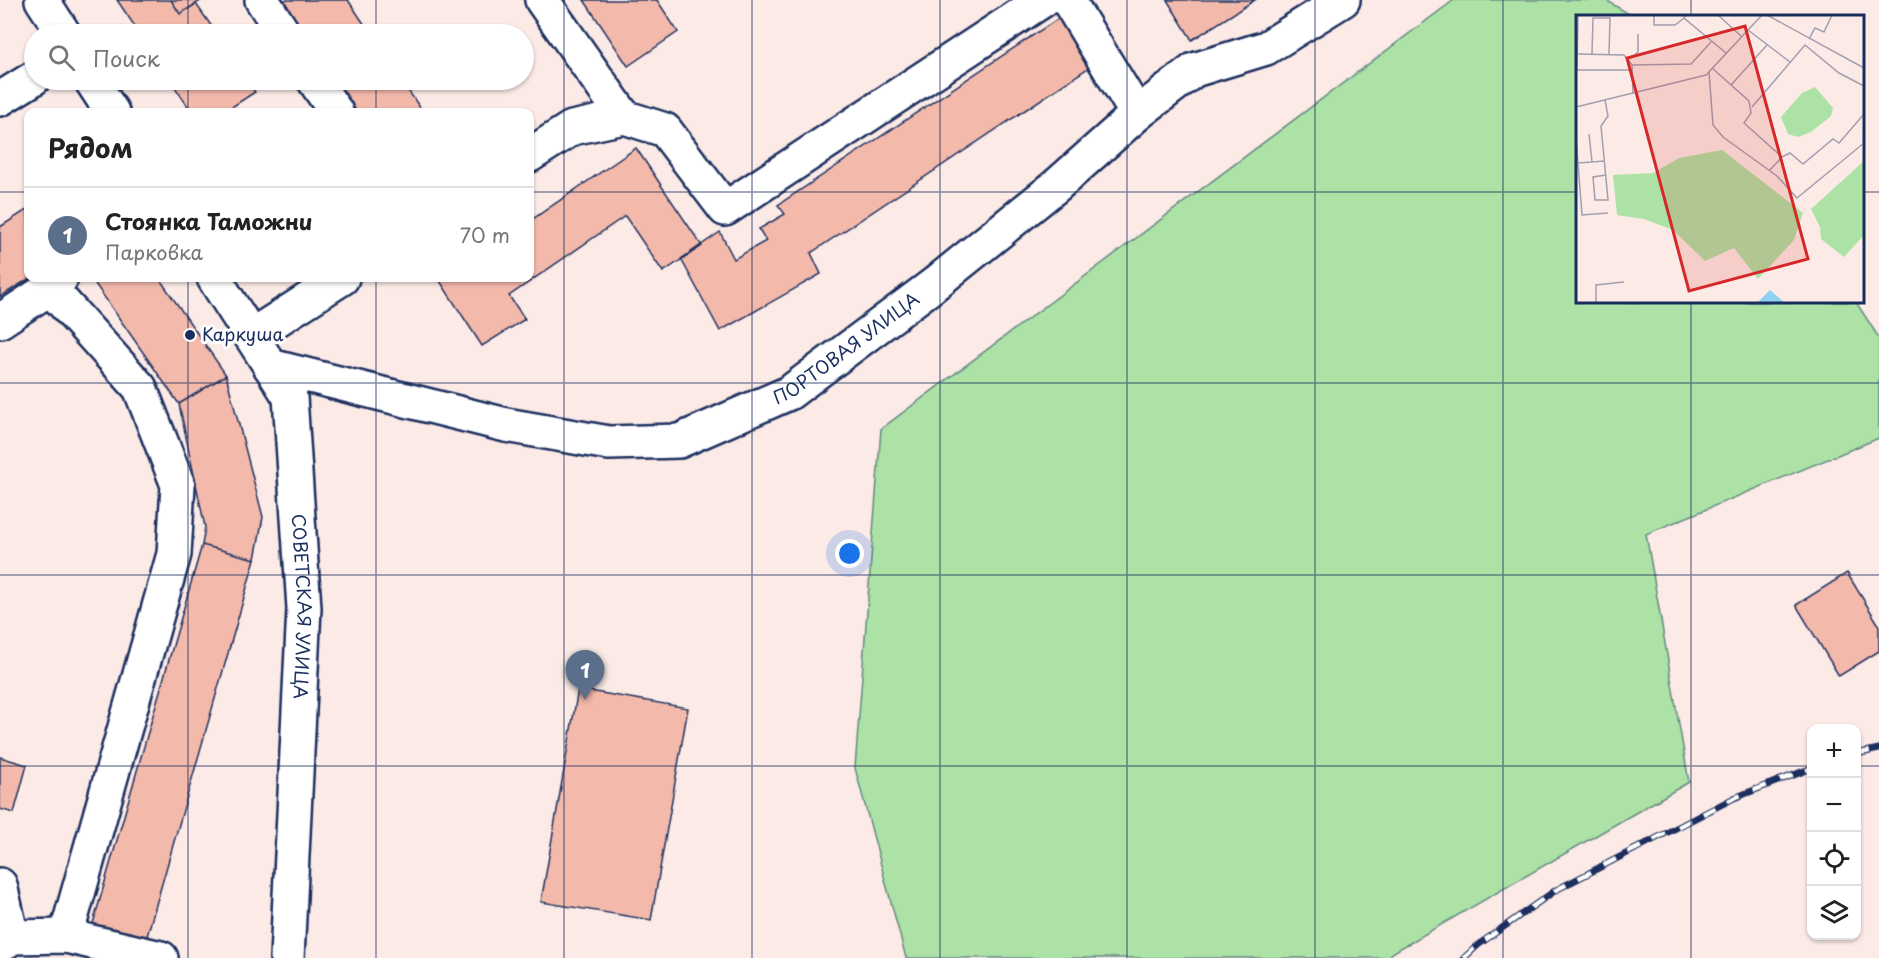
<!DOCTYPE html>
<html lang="ru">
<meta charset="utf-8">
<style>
body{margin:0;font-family:"Playpen Sans",sans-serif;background:#f6f6f6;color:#222}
.controls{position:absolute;right:18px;bottom:18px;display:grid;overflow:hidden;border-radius:12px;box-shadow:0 2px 4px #0004}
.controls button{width:54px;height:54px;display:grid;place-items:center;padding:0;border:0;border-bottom:2px solid #e0e0e0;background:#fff;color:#222;font:30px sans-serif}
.you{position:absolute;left:850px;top:554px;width:21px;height:21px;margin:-15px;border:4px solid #fff;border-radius:50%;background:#1a73e8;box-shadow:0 0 0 9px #1a73e833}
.badge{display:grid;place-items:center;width:39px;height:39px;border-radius:50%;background:#1b2f5e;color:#fff;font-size:20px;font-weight:700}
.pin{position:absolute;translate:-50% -50px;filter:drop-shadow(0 2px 3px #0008)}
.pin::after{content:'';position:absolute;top:32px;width:21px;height:18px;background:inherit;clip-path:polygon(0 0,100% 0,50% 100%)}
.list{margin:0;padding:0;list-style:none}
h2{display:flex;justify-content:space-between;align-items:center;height:78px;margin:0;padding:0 24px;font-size:26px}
h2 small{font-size:20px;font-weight:400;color:#767676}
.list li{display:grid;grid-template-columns:39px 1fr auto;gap:18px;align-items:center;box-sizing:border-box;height:96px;padding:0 24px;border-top:2px solid #e0e0e0}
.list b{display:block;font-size:22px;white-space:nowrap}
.list p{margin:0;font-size:20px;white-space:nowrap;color:#767676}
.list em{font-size:20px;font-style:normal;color:#767676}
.icon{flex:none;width:33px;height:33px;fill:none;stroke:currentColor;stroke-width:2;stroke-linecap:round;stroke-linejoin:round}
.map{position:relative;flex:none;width:1879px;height:958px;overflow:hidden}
.search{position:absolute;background:#fff;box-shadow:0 2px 4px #0004;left:24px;top:24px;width:510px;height:66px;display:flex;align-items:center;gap:15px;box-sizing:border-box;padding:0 21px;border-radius:33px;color:#767676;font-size:22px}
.panel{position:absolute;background:#fff;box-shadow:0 2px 4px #0004;left:24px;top:108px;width:510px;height:174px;border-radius:12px}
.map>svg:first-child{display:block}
</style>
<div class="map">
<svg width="1879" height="958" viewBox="0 0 1879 958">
<rect width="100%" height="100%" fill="#fbeae6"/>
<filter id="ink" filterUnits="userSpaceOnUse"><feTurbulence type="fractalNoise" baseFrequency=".0167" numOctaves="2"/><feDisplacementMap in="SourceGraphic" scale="12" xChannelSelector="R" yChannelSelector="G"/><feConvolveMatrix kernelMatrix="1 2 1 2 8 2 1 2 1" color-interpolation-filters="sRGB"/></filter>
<g filter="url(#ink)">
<path fill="#ace2a5" stroke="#648882" stroke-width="1.5" d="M1454 0H1606L1632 16H1578V302H1856L1879 338V438L1646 534 1689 782 1392 953 1389 958H906L855 768 881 429Z"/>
<path fill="#f3b9ab" stroke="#1b2f5e" stroke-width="1.5" d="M117 0H171L180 14 196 4 217 34H140Z
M171 0H202L180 14Z
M282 0H348L371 34H305Z
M584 0H657L678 32 628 66Z
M1167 0H1255L1192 40Z
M1059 18 1091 66 811 253 821 274 720 331 681 259 720 232 734 259 766 241 759 229 785 214 778 205Z
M170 80H247L255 92 224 112H192Z
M335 80H401L423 112H357Z
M636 148 702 246 663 272 625 216 509 296 525 319 482 346 438 278H530V221Z
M28 209 30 278 0 297V227Z
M91 278H159L226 375 179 404Z
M226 375 263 517 255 559 202 545 205 527 179 404Z
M202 545 255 559 145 943 92 927Z
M1847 573 1879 625V651L1839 676 1796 605Z
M578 689 688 708 651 920 541 902Z
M0 757 27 765 14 813 0 809Z"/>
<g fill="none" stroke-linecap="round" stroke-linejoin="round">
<g stroke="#1b2f5e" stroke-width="38">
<g id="minor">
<path d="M42 0 64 34"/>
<path d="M262 0 284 34"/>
<path d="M542 0 624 117"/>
<path d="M1068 0 1137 114"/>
<path d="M91 80 112 112"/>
<path d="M314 80 336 112"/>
<path d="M0 99 34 78"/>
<path d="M530 155 572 128 624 117 665 130 725 209 1043 0"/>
<path id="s1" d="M214 278 290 397 304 608 287 958"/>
<path d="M50 288 140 388 178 485 174 554 66 936"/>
<path d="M0 321 50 288 61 278"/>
<path d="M251 336 342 278"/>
<path id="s2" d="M270 366 506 425 609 443 679 441 789 393 932 286 1056 186 1137 114 1194 70 1266 48 1343 0"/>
<path d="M0 885 12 937"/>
<path d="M0 946 12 937 66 936 161 958"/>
</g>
</g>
<use href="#minor" stroke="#fff" stroke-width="33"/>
<g stroke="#1b2f5e" stroke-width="7">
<path id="rail" d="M1856 754 1879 749
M1464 958 1478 945 1556 890 1734 798 1812 768"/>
</g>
<use href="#rail" stroke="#fff" stroke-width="4.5" stroke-dasharray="14" stroke-linecap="butt"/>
</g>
</g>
<path fill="none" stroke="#1b2f5e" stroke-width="1.5" stroke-opacity="0.55" d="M188 0V34M376 0V34M564 0V958M752 0V958M940 0V958M1127 0V958M1315 0V958M1503 0V958M1691 0V16M188 80V112M376 80V112M0 192H28M530 192H1578M1862 192H1879M188 278V958M376 278V958M1691 302V958M0 383H1879M0 575H1879M0 766H1812M1856 766H1879"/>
<circle fill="#1b2f5e" stroke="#fff" stroke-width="2" cx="190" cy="335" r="6"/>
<g text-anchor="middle" stroke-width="6" stroke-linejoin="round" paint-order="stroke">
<g font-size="18" fill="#1b2f5e" stroke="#fff" text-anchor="start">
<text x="202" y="341">Каркуша</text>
</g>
<g font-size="18" fill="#1b2f5e" stroke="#fff">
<text dy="6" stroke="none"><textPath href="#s2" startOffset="610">ПОРТОВАЯ УЛИЦА</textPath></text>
<text dy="6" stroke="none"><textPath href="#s1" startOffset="351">СОВЕТСКАЯ УЛИЦА</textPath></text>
</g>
</g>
<g transform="translate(1576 15)">
<rect width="288" height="288" fill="#fbeae6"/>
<path d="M239 72 257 93 255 101 235 117 222 122 212 119 205 102 226 78ZM146 135 227 198 218 225 182 264 158 233 129 246 97 215 68 204 41 200 37 160 77 158 103 143ZM288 146V220L268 242 245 224 244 212 235 194Z" fill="#ace2a5"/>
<path d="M194 275 209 288H181Z" fill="#8ed1f0"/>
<path fill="none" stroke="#a19fb0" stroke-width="1.5" d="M78 0V10H99L108 3M110 0 108 3 150 38M142 0 166 22M191 0 288 53M172 15 214 47M233 24 239 13 248 17 256 0M0 39 48 40 56 50 57 79M16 39 17 3H34L33 39M54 44 62 37V19M56 50 115 49 135 27M136 53 173 86 175 98 168 108 206 142 214 138 227 149 257 124 263 128 288 99M0 55H56M1 55 2 0M133 57 137 110 147 122 201 161 221 183 288 128M155 70 191 30M29 85 32 101 25 111 32 185H19L17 162 30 160M0 92 130 60 186 0M176 92 229 30 263 58 288 71M13 119 16 147 29 146M0 120 2 148 16 147M2 148 6 200 32 198M193 156 206 142M20 288V270L48 267"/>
<path fill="#d62828" fill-opacity="0.15" stroke="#d62828" stroke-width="3" d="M169 11 232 244 113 276 51 43Z"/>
<rect width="288" height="288" fill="none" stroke="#1b2f5e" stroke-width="3"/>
</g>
</svg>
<div class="controls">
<button>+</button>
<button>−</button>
<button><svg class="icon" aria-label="locate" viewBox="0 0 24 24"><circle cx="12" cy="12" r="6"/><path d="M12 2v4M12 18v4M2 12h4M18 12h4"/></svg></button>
<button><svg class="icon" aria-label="layers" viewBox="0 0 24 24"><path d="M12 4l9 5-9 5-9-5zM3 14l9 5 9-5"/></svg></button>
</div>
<div class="you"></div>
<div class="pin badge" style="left:585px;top:700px;background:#5c6f8a">1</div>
<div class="search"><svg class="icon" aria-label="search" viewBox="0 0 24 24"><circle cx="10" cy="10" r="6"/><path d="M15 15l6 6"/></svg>Поиск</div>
<section class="panel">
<h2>Рядом<small></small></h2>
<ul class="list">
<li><span class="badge" style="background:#5c6f8a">1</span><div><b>Стоянка Таможни</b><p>Парковка</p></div><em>70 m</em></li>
</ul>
</section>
</div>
